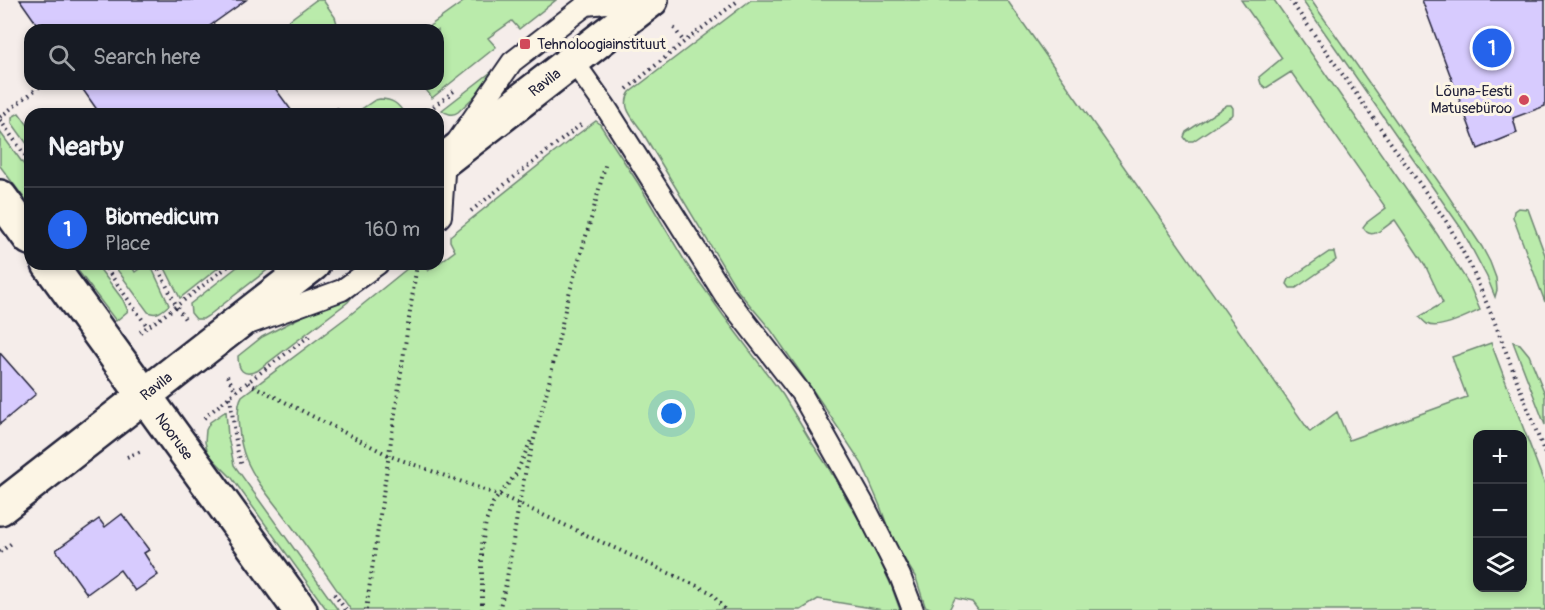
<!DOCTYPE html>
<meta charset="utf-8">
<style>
body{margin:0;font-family:Pangolin,sans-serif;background:#20242c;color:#f1f3f6}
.controls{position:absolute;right:18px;bottom:18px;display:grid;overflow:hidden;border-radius:12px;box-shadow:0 3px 9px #0003}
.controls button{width:54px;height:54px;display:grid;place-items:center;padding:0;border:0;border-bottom:2px solid #363941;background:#171b24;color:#f1f3f6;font:30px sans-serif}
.you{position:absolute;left:672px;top:414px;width:21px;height:21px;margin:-15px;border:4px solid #fff;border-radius:50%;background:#1a73e8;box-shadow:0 0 0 9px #1a73e833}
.badge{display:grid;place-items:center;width:39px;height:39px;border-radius:50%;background:#2563eb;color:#fff;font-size:20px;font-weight:700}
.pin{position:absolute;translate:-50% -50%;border:3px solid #fff;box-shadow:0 2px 6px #0006}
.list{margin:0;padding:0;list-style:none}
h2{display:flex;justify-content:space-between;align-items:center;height:78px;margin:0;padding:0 24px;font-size:26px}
h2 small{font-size:20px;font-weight:400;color:#9ea1a6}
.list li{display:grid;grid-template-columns:39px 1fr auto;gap:18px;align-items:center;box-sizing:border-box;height:84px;padding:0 24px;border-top:2px solid #363941}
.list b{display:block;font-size:22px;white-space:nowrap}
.list p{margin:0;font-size:20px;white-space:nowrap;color:#9ea1a6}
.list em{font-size:20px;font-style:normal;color:#9ea1a6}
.icon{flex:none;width:33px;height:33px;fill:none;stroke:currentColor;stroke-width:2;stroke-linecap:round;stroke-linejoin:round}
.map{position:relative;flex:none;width:1545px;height:610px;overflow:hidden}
.search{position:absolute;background:#171b24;box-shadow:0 3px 9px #0003;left:24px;top:24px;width:420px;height:66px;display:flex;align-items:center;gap:15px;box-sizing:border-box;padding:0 21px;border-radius:18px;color:#9ea1a6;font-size:22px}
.panel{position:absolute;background:#171b24;box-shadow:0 3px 9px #0003;left:24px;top:108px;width:420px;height:162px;border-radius:18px}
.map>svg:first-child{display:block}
</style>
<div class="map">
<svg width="1545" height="610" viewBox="0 0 1545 610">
<rect width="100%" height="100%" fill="#f5edea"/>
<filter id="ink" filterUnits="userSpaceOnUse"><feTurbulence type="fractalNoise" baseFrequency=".0167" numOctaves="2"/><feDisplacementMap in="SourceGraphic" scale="12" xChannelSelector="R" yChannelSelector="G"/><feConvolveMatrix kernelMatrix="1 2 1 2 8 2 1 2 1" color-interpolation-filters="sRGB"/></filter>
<g filter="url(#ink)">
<path fill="#baebab" stroke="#6e8673" stroke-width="1.5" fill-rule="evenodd" d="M316 0H323L335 17 339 30H282L280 27Z
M466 0H556L519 29 512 21 488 38 496 47 432 98 422 84H438V30H424Z
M751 0H1007L1310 432 1337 412 1349 440 1467 397 1452 357 1491 343 1545 485V610H978L972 602 955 598 949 610H934L925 606 916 578 892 539 880 506 862 464 823 405 771 330 738 291 641 130C633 118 620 107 630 92ZM1478 434H1522V588H1478Z
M1241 0H1274L1437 234 1469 284 1480 310C1469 315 1438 331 1427 324 1424 322 1422 319 1419 317L1443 303 1425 265 1395 220C1385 226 1371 243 1363 227L1366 223 1386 208 1291 72 1266 88 1261 84 1259 77 1282 58Z
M1302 0H1311L1445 191 1482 247 1490 262 1496 278 1497 290 1495 297 1487 277 1461 228Z
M504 62 483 88 458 112C453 116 446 114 442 110Z
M380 99C393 99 398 104 405 114H354L375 100Z
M1227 105H1231L1233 108V114L1193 141H1187L1184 137 1186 132Z
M19 113 30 128V148L12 123V117Z
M596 121 599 123 638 183 686 263 723 315 783 395 810 440 828 467 869 537 891 585 900 610H883L818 599 801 610H351C330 580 309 549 287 520 273 501 255 481 246 459 240 445 234 409 242 396L351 314 413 264H423L428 271 455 251 450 241V236L574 137Z
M0 132 30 173V206L0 166Z
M1518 208 1528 209 1545 255V302L1513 217 1514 211Z
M1329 252H1334L1336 260 1296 288H1290L1287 284 1289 279Z
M73 264H96L123 300 128 311 116 321Z
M113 264H130L135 272 146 264H150L169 305C162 311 157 316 148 312Z
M163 264H223L180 298Z
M241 264H275L208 316 203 319H196L191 313 190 304Z
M357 288 356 292 348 302 257 371C243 377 238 370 238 356L262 337Z
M1513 342 1520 344 1529 355 1545 394V425Z
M226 411 228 437 234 465 338 610H327L232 478 210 456 207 450 205 442 206 430 210 422Z"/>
<path fill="#d7cbfe" stroke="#22223b" stroke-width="1.5" d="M20 0H246L204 30H41Z
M1422 0H1545V106L1513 118 1517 133 1478 149Z
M79 84H272L294 114H100Z
M0 353 36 394 0 424Z
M122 514 149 550 144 553 158 575 135 591 120 570 87 594 56 550 99 519 105 527Z"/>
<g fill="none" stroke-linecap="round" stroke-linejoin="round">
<g stroke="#22223b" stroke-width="24">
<path id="lane" d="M573 61 605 106 724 294 801 393 863 503 900 576 913 610
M438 219 441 216 445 159 512 62 586 5 636 0
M251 323 342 290 378 264"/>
</g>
<g stroke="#22223b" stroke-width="38">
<g id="street">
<path d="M0 197 30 238"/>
<path id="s1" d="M49 264 300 610"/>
</g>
</g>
<g stroke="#22223b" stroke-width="38">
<g id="secondary">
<path id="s2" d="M438 165 651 0"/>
<path id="s3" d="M0 508 313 264"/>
</g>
</g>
<path stroke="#22223b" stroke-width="4" stroke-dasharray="1.5 4.5" stroke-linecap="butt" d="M1290 0 1448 224 1471 267 1495 323 1545 454
M674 28 684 42
M627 89 684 42 739 0
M336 108 340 114
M424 114 454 91
M0 117 43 84
M0 120 30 162
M471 211 583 123
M103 264 147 326
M156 264 177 307 185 319
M140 332 162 317 231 264
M227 376 236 391
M248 383 390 456 504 497 710 592 725 610
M230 397 237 449 242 466
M204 418 236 391 312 334
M127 457 142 451
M0 552 13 542
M334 594 346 610
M366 610 417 264
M482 610V545L486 522 493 503 516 474 532 438
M499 610 506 584 519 504 526 469 548 387 567 301 593 212 606 162"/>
<use href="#lane" stroke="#fcf5e5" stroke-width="20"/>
<use href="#street" stroke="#fcf5e5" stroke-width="33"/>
<use href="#secondary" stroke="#fcf5e5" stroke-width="33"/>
</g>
</g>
<g fill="#d1495b" stroke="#fcf5e5" stroke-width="2">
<rect x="519" y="38" width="12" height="12" rx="3"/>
<circle cx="1524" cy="100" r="6"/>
</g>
<g text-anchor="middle" stroke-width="6" stroke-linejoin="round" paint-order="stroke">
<g font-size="15" fill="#22223b" stroke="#fcf5e5" text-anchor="start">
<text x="537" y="49">Tehnoloogiainstituut</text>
<text x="1512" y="96" text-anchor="end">Lõuna-Eesti<tspan x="1512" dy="17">Matusebüroo</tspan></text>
</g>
<g font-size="15" fill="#22223b" stroke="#fcf5e5">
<text dy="5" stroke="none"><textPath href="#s2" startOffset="135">Ravila</textPath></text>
<text dy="5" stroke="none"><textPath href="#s3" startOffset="198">Ravila</textPath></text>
<text dy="5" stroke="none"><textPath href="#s1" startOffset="213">Nooruse</textPath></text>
</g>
</g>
</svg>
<div class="controls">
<button>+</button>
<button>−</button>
<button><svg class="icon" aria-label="layers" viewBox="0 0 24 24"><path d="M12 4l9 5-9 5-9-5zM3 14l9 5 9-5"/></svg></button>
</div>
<div class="you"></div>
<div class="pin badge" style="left:1492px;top:48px">1</div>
<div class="search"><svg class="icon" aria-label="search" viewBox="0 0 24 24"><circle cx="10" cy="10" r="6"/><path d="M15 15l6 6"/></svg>Search here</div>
<section class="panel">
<h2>Nearby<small></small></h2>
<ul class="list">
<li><span class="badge">1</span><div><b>Biomedicum</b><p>Place</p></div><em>160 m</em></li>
</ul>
</section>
</div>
